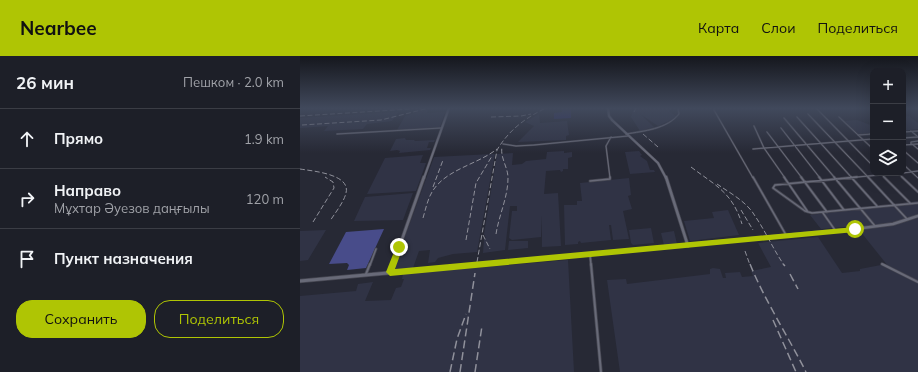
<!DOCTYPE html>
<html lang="ru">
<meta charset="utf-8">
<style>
body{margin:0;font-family:Mulish,sans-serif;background:#252730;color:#f1f3f6}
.controls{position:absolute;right:12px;top:12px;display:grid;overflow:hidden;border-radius:8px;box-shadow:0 4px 16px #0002}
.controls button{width:36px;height:36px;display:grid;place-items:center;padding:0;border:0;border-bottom:1px solid #3b3d45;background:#1d1f28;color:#f1f3f6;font:20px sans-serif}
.stop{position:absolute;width:12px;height:12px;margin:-9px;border:3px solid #afc504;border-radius:50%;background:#fff}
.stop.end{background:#afc504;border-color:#fff;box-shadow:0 1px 4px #0008}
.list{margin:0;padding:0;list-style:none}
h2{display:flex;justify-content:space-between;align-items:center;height:52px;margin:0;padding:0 16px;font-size:17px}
h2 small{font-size:13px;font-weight:400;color:#a0a2a8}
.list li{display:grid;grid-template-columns:26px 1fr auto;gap:12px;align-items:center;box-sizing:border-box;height:60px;padding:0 16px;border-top:1px solid #3b3d45}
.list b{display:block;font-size:15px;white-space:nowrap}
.list p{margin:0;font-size:13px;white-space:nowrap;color:#a0a2a8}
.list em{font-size:13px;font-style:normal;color:#a0a2a8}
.actions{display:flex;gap:8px;padding:12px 16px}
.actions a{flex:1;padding:9px 0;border:1px solid #afc504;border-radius:16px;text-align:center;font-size:14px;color:#afc504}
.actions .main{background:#afc504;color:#111}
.icon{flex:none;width:22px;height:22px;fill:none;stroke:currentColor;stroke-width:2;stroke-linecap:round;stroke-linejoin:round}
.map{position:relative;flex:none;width:618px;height:316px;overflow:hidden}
header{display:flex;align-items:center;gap:24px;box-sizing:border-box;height:56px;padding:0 20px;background:#afc504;color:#111}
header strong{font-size:19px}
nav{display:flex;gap:22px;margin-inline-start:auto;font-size:14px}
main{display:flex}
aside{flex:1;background:#1d1f28}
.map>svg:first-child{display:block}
</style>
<header>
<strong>Nearbee</strong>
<nav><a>Карта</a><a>Слои</a><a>Поделиться</a></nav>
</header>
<main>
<aside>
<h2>26 мин<small>Пешком · 2.0 km</small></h2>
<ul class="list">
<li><svg class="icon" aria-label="ahead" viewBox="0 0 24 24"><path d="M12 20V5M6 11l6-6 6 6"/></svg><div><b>Прямо</b></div><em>1.9 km</em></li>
<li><svg class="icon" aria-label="right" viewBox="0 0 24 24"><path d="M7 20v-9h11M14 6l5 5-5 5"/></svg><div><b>Направо</b><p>Мұхтар Әуезов даңғылы</p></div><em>120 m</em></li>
<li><svg class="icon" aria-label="arrive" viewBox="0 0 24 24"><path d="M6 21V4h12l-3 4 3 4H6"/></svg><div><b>Пункт назначения</b></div></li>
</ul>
<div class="actions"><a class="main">Сохранить</a><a>Поделиться</a></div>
</aside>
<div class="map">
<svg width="618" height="316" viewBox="0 0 618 316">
<rect width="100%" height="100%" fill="#272935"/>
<path fill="#303345" d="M334 52H373L369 55 377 61 358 70 339 57 354 71 340 75 331 61Z
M128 53 127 57 145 56 140 71 97 74 105 60Z
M98 56 92 65 67 68 63 73 24 75 28 70 0 72V62Z
M239 58 240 67 267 65 269 79 266 80V84L218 86 234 70 225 66Z
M609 60 618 67V73L603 75V61Z
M557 64 573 70V77L558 78 545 65Z
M105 82 106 84H114L115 85 135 84 134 86H129L127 92H131L130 94 99 97 100 95 97 94 90 95 96 83Z
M264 95V97L272 96V101L268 102V113H263V115L261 116 260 114 246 115 244 138 258 137 261 190 242 191V159L241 181 212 184 209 182 212 155H217V150H210L205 194 183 197 184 183 186 182 184 178 197 98 213 97 212 109 222 108 226 105 246 103 247 96Z
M339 95 342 99 340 100 347 105 350 114H354L355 116 330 118 325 96Z
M192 98H195L177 196 153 198 138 202 135 206 128 207 130 194 119 195 113 212 96 213 94 211 134 101Z
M123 99 120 107H126L116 135 67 138 85 102Z
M329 122 331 139 328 140 332 153 323 155 329 183 313 184 311 169H309L311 184 281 187 280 185 278 186V188L265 189 264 149H277V145H282L280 127Z
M113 137 103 164 54 165 65 141Z
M618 145V225L588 210 556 170 521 173 510 159Z
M428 154 439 179 390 185 384 165 414 162 412 156Z
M351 172 354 187 333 189 331 187 329 174Z
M26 174 8 204 0 205V175Z
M374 175 377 188 364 189 361 177Z
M518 181 542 217 560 215V213L581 209 618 227V316H320L307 224 326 223 327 228 410 218V213L413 212 420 213 423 222H426L425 217 440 216 442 221 453 220 451 215 471 211 458 187Z
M209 185H228V192L208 194Z
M268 204 274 316H0V240L56 235 58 228 73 226 65 245 91 244 96 232 101 231 104 223H102L103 218Z"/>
<path fill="#2b2c66" d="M262 52H271V62L254 63V57L262 56Z"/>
<path fill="#484c8a" d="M84 173 66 212 47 214 49 209 47 207 29 208 46 176Z"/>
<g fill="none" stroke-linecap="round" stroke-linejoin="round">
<g stroke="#464752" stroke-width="2">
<path id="street-far2" d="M516 52 573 110
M414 54 453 122
M508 58 569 122
M497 61 552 122
M539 61 573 93
M484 62 535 122
M454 70 464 92 485 122
M481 72 520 122
M611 75 617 80
M467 76 502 122
M603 76 618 75
M37 78 141 72
M326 78C344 75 367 73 379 58L378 52
M570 78 573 81
M558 79 573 78
M603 82 618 81
M203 88 216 90 234 89 328 80
M611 88V86L618 85
M612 88 618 93
M603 89 618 88
M453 93 573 83
M603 94 618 107
M603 108 618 122
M580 117 585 122
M598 117 603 122
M603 117 618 115
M310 122 306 90 311 81
M547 122 601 117"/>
</g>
<g stroke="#464752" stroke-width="3">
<path id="street-far1" d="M453 121 486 179
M484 121 508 156
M501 121 527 156
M519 121 544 154
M534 121 575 170
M551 121 577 150
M557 121 475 129 473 132 505 155 512 157 618 147
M568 121 607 163
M584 121 610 147
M602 121 618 136
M290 125 310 123V121
M523 157 535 174
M290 198 291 209
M70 209 76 193"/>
</g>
<g stroke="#464752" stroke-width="3.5">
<path id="street" d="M291 208 301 316
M582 208 618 226
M66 218 70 208"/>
</g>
<g stroke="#464752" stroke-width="3">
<path id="secondary-far2" d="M308 52 309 60 312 64 358 107 366 122
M124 122 149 52"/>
</g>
<g stroke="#464752" stroke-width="4">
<path id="secondary-far1" d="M366 121 388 190
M93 209 124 121
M175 209 555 173 593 168 618 160"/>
</g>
<g stroke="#464752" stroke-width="4.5">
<path id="secondary" d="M90 216 93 208
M0 225 186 208"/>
</g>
<use href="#street-far2" stroke="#686a78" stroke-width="1"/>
<use href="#street-far1" stroke="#686a78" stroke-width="1.5"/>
<use href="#street" stroke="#686a78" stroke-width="2"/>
<use href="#secondary-far2" stroke="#686a78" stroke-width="2"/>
<use href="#secondary-far1" stroke="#686a78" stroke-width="2.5"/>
<use href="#secondary" stroke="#686a78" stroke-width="3"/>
<path stroke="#90919b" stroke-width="1" stroke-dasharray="5 2.5" stroke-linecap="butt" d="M334 56 336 52
M0 60 110 53
M191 61 221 60 231 58
M2 69 81 64 129 52
M343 78 358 91
M391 111C416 130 432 136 442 168
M0 113C12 115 51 118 46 137 44 146 35 157 30 165
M417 128C430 137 447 146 455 160 466 176 473 193 484 209
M133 131 143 104
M441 154 453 174
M123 162C126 152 128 141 134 133 148 113 178 108 197 93
M13 166 34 132 33 126 25 121
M196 178C199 159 208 141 208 122 208 111 200 102 202 91
M183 179 190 193
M166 184 176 127 192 100
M445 195 450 209
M177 206 197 94C209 74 225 62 246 52"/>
<path stroke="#90919b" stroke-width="1.5" stroke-dasharray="8 4" stroke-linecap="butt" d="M450 208C465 245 488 280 506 316
M483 208 485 210
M490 218 498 233
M473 264 496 316
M150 316 157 283 166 258
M160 316 175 217
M175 316 182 270"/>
</g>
<linearGradient id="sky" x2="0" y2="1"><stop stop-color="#15171d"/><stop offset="0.54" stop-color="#41495c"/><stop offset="1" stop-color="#41495c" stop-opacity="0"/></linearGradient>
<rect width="618" height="97" fill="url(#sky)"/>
<path fill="#afc504" d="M555 171 559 173 555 176 90 220 86 216 96 191 99 189 103 191 95 213Z"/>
</svg>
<div class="controls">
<button>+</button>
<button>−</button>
<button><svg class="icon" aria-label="layers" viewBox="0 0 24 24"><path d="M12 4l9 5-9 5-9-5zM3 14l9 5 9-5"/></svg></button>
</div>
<div class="stop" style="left:555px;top:173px"></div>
<div class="stop end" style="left:99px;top:191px"></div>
</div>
</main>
